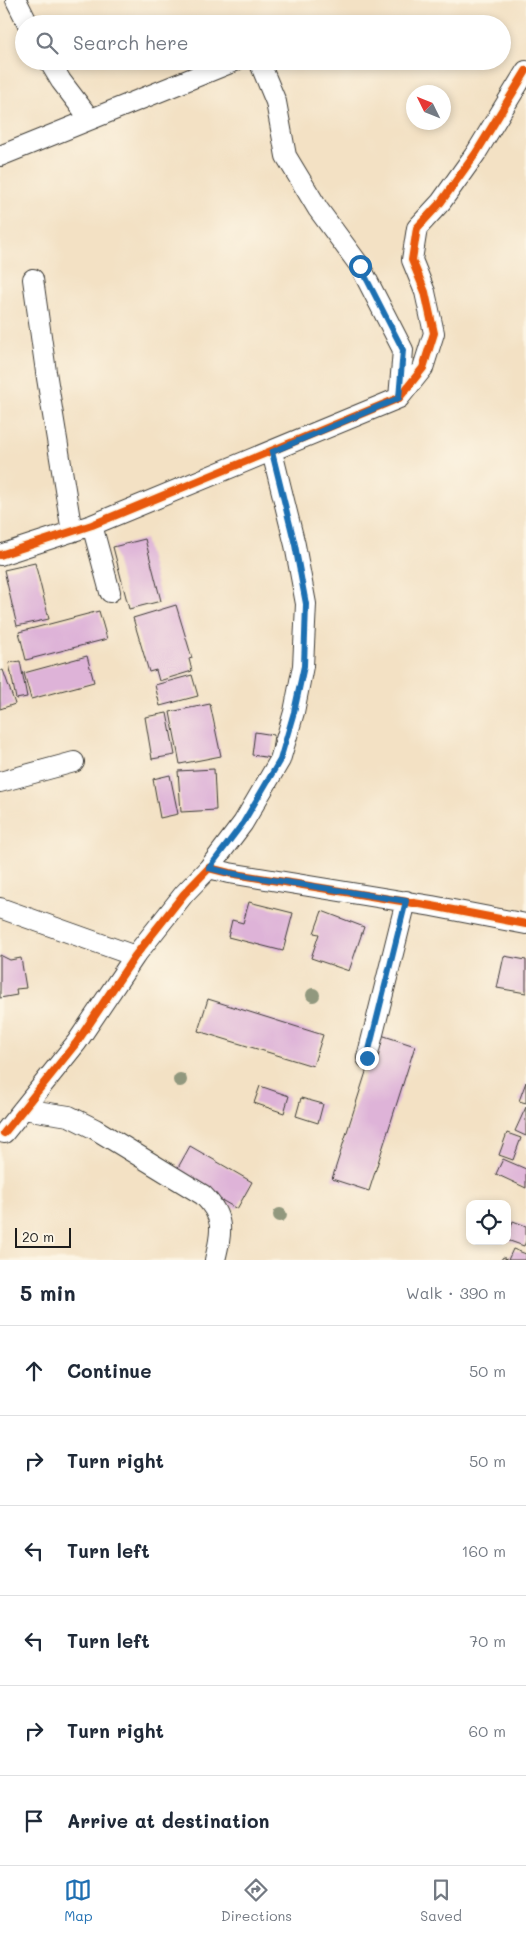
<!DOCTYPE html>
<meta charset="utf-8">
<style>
body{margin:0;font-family:Mali,sans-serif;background:#f6f6f7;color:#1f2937}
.controls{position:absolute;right:15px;bottom:15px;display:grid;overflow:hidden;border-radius:10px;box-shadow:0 2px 8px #0003}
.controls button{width:45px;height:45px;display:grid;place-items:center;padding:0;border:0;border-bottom:1px solid #e0e1e3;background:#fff;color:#1f2937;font:25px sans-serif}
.compass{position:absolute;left:406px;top:85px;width:45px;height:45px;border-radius:50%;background:#fff;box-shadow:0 2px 8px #0003;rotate:313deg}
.scale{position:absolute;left:15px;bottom:12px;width:56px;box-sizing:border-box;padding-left:5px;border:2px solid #1c1c1c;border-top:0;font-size:14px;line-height:18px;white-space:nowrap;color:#1c1c1c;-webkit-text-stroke:4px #fcf5e5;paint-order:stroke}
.stop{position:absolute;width:15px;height:15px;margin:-11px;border:4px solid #1f6fb2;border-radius:50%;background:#fff}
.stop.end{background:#1f6fb2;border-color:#fff;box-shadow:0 1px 5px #0008}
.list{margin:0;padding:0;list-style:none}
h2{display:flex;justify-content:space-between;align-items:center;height:65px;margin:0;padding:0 20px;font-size:21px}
h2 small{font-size:16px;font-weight:400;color:#747a83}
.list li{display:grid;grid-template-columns:32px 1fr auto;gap:15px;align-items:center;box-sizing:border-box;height:90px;padding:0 20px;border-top:1px solid #e0e1e3}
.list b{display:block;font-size:19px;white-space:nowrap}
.list em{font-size:16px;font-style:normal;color:#747a83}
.icon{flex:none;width:28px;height:28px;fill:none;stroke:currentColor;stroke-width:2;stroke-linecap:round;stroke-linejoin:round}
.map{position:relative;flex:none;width:526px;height:1260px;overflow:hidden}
.search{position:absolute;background:#fff;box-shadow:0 2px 8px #0003;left:15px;right:15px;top:15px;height:55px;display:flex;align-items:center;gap:12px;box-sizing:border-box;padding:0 18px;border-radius:28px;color:#747a83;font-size:19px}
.sheet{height:605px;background:#fff}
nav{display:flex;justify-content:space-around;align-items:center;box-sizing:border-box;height:70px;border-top:1px solid #e0e1e3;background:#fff;font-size:14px;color:#747a83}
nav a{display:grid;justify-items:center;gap:2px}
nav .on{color:#1f6fb2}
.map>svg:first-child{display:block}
</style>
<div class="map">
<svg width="526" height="1260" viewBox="0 0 526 1260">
<rect width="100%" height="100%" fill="#fcf5e5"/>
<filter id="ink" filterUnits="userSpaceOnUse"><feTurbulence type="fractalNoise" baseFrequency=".02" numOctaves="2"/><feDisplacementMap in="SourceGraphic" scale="10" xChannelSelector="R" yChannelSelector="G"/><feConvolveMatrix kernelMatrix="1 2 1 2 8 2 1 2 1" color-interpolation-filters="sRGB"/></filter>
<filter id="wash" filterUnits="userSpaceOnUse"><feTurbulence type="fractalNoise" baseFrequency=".0096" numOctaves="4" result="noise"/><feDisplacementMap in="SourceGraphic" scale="20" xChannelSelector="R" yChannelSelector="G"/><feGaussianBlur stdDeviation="1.12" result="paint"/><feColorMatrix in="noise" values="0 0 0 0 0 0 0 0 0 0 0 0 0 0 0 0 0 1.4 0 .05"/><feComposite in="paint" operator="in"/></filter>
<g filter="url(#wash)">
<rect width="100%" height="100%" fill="#f3e1c4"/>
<g id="blocks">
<path fill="#deb3d8" d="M145 539 161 601 129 609 113 547Z
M35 563 49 619 17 626 4 570Z
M176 605 192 658 189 659 192 671 159 681 156 670 149 672 133 618Z
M99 611 107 639 26 660 19 632Z
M87 656 94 682 31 699 24 673Z
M20 661 27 697 16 699 9 663Z
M3 670 15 704 0 709V671Z
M192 675 198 696 160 706 155 685Z
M210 704 221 756 180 764 170 712Z
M167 713 175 755 152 759 145 717Z
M255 732 274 735 271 758 252 755Z
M214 769 216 810 181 812 178 771Z
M170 775 178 814 160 818 153 779Z
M249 902 293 913 283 951 228 937 232 920 243 923Z
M322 911 364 927 349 971 311 958 319 934 314 933Z
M0 955 10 960 21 958 26 988 16 989 17 995 0 998Z
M504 956 526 960V993L497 988Z
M208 999 323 1035 313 1066 198 1031Z
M378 1034 415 1046 369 1191 332 1179Z
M526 1082V1103L519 1101Z
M260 1086 289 1096 284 1113 254 1103Z
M301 1098 323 1104 318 1123 296 1116Z
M526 1107V1136L515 1131Z
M507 1133 521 1138 513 1160 499 1155Z
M190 1146 252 1182 237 1209 175 1173Z
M503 1159 526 1169V1188L496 1174Z
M513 1221 526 1226V1241L524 1246 507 1240Z
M513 1249 526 1254V1260H501L503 1257 508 1260Z"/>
</g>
</g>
<g filter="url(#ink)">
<use href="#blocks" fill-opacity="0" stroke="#3c3a35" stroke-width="1"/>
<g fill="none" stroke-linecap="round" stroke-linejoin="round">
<g stroke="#3c3a35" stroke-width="22">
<path id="minor" d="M16 0 28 24
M49 61 61 81 90 119
M259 61 276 102 286 156 318 209 360 266 403 350 399 398
M0 156 235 61
M33 279 46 372 72 532
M92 525 110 592
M0 555 92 525 399 398 423 368 434 333 425 292 412 260 417 228 441 202 476 153 526 71
M0 782 74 762
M209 868 243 823 280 760 294 712 303 666 306 604 295 545 272 452
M0 908 135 956
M367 1058 406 901
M23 1109 69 1116 95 1129 203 1195C225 1217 222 1231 215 1260
M4 1133 77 1042 135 956 184 894 209 868 229 873 432 906 526 924"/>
</g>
<use href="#minor" stroke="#fff" stroke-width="20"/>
<g stroke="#fcf5e5" stroke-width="11">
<path id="cycleway" d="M0 555 92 525 399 398 423 368 434 333 425 292 412 260 417 228 441 202 476 153 526 71
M4 1133 77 1042 135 956 184 894 209 868 229 873 432 906 526 924"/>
</g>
<use href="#cycleway" stroke="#e8590c" stroke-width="8"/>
</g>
<g fill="#91987e">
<circle cx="313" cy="995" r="7"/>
<circle cx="180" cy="1080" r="7"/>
<circle cx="280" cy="1215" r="7"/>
</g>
</g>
<g fill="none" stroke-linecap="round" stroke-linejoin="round" filter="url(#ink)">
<path stroke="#1f6fb2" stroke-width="6" d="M360 266 403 350 399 398 272 452 295 545 306 604 304 666 294 712 280 760 243 823 209 868 229 873 406 901 367 1058"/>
</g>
</svg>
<div class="controls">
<button><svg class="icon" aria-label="locate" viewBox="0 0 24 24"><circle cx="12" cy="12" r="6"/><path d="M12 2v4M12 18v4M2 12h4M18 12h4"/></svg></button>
</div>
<svg class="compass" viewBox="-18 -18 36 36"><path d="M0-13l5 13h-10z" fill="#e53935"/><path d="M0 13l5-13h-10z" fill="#747a83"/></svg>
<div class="scale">20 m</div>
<div class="stop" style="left:360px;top:266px"></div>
<div class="stop end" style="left:367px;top:1058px"></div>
<div class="search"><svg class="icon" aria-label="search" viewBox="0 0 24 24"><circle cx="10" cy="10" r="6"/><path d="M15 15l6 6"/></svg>Search here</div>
</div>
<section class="sheet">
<h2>5 min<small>Walk · 390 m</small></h2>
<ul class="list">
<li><svg class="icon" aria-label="ahead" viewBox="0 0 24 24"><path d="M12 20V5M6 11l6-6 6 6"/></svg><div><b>Continue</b></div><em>50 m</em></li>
<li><svg class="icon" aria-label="right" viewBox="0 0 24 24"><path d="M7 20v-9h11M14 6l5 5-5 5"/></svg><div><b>Turn right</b></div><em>50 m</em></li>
<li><svg class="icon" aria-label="left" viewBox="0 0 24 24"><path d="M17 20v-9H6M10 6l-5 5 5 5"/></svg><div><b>Turn left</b></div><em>160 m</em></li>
<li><svg class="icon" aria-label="left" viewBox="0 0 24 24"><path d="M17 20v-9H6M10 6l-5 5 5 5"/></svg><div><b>Turn left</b></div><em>70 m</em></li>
<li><svg class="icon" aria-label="right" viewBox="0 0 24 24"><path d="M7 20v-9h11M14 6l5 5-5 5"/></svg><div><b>Turn right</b></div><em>60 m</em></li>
<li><svg class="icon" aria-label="arrive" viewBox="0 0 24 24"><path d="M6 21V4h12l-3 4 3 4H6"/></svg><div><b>Arrive at destination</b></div></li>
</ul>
</section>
<nav>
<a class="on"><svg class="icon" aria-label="map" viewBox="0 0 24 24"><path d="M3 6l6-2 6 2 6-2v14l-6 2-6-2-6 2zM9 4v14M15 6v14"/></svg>Map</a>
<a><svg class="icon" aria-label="directions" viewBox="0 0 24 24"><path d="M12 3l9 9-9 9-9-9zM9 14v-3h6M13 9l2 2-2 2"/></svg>Directions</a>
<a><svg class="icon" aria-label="saved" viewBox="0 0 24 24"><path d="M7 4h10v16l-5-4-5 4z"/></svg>Saved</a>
</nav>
